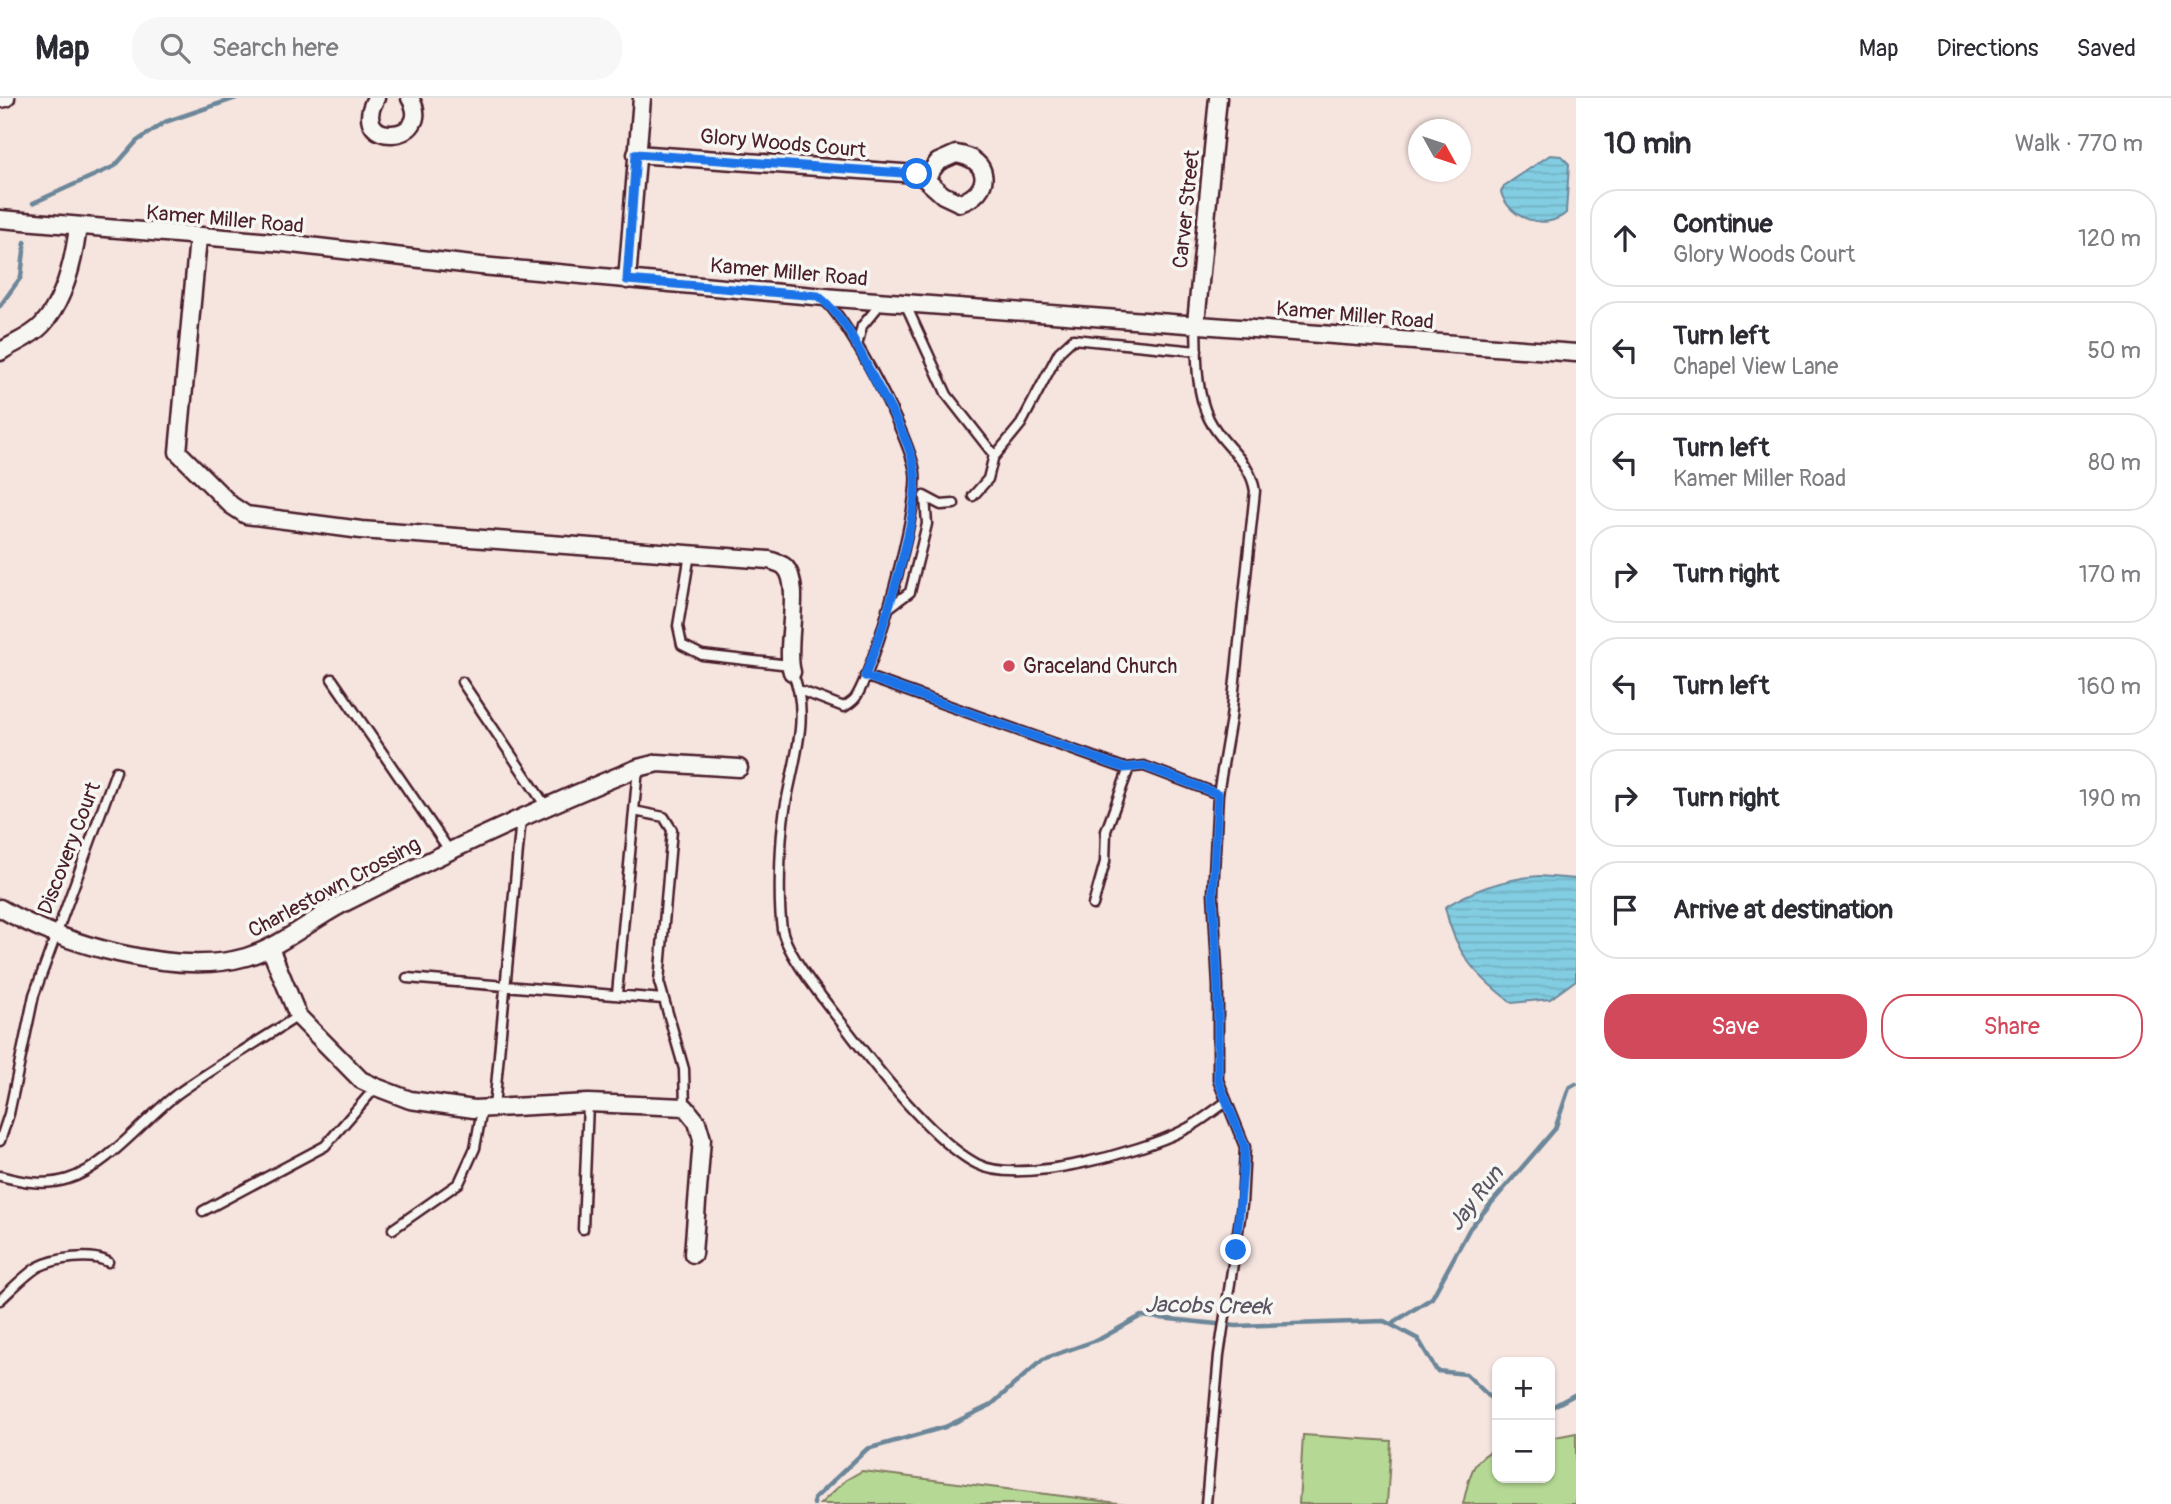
<!DOCTYPE html>
<meta charset="utf-8">
<style>
body{margin:0;font-family:Pangolin,sans-serif;background:#f7f7f7;color:#2b2b33}
.controls{position:absolute;right:21px;bottom:21px;display:grid;overflow:hidden;border-radius:14px;box-shadow:0 2px 5px #0004}
.controls button{width:63px;height:63px;display:grid;place-items:center;padding:0;border:0;border-bottom:2px solid #e1e1e2;background:#fff;color:#2b2b33;font:35px sans-serif}
.compass{position:absolute;left:1408px;top:21px;width:63px;height:63px;border-radius:50%;background:#fff;box-shadow:0 2px 5px #0004;rotate:130deg}
.stop{position:absolute;width:21px;height:21px;margin:-16px;border:5px solid #1a73e8;border-radius:50%;background:#fff}
.stop.end{background:#1a73e8;border-color:#fff;box-shadow:0 2px 7px #0008}
.list{margin:0;padding:0;list-style:none}
h2{display:flex;justify-content:space-between;align-items:center;height:91px;margin:0;padding:0 28px;font-size:30px}
h2 small{font-size:23px;font-weight:400;color:#7c7c81}
.list li{display:grid;grid-template-columns:46px 1fr auto;gap:21px;align-items:center;box-sizing:border-box;height:98px;margin:0 14px 14px;padding:0 14px;border:2px solid #e1e1e2;border-radius:28px}
.list b{display:block;font-size:26px;white-space:nowrap}
.list p{margin:0;font-size:23px;white-space:nowrap;color:#7c7c81}
.list em{font-size:23px;font-style:normal;color:#7c7c81}
.actions{display:flex;gap:14px;padding:21px 28px}
.actions a{flex:1;padding:16px 0;border:2px solid #d1495b;border-radius:28px;text-align:center;font-size:24px;color:#d1495b}
.actions .main{background:#d1495b;color:#fff}
.icon{flex:none;width:38px;height:38px;fill:none;stroke:currentColor;stroke-width:2;stroke-linecap:round;stroke-linejoin:round}
.map{position:relative;flex:none;width:1576px;height:1406px;overflow:hidden}
header{display:flex;align-items:center;gap:42px;box-sizing:border-box;height:98px;padding:0 35px;background:#fff;border-bottom:2px solid #e1e1e2}
header strong{font-size:33px}
nav{display:flex;gap:38px;margin-inline-start:auto;font-size:24px}
.search{width:490px;height:63px;background:#f7f7f7;display:flex;align-items:center;gap:18px;box-sizing:border-box;padding:0 24px;border-radius:28px;color:#7c7c81;font-size:26px}
main{display:flex}
aside{flex:1;background:#fff}
.map>svg:first-child{display:block}
</style>
<header>
<strong>Map</strong>
<div class="search"><svg class="icon" aria-label="search" viewBox="0 0 24 24"><circle cx="10" cy="10" r="6"/><path d="M15 15l6 6"/></svg>Search here</div>
<nav><a>Map</a><a>Directions</a><a>Saved</a></nav>
</header>
<main>
<div class="map">
<svg width="1576" height="1406" viewBox="0 0 1576 1406">
<defs>
<pattern id="water-rules" width="6" height="5" patternUnits="userSpaceOnUse" patternTransform="scale(1.75)"><rect width="6" height="5" fill="#82cde2"/><path d="M0 2.5h6" fill="none" stroke="#72b0c2"/></pattern>
</defs>
<rect width="100%" height="100%" fill="#f6e4df"/>
<filter id="ink" filterUnits="userSpaceOnUse"><feTurbulence type="fractalNoise" baseFrequency=".0143" numOctaves="2"/><feDisplacementMap in="SourceGraphic" scale="14" xChannelSelector="R" yChannelSelector="G"/><feConvolveMatrix kernelMatrix="1 2 1 2 8 2 1 2 1" color-interpolation-filters="sRGB"/></filter>
<g filter="url(#ink)">
<path fill="#b5d994" stroke="#807c60" stroke-width="2" d="M1576 1335V1406H1463C1470 1379 1469 1363 1497 1350V1380H1550V1340Z
M1303 1337 1391 1343 1387 1406H1299Z
M862 1373 1126 1406H820L846 1382Z"/>
<path fill="url(#water-rules)" stroke="#6c8799" stroke-width="2" d="M1550 57 1561 58 1569 66 1566 115C1545 134 1508 120 1501 94L1504 88Z
M1539 778 1576 781V882L1550 901 1512 905C1475 877 1455 855 1445 809 1474 791 1504 781 1539 778Z"/>
<g fill="none" stroke-linecap="round" stroke-linejoin="round">
<path stroke="#6c8799" stroke-width="4.5" d="M33 105 115 68 137 43 165 24 236 0
M0 208 21 179 25 144
M1391 1226 1432 1200 1470 1130 1555 1031 1569 990 1576 986
M1550 1310 1576 1296
M814 1406V1401L867 1351 945 1329 991 1307 1043 1261 1100 1241 1141 1218 1236 1228 1384 1223 1418 1241 1437 1273 1466 1276 1497 1306"/>
<g stroke="#4a1f2b" stroke-width="13">
<path id="service" d="M905 205 947 297 994 357 988 381 973 398
M1196 225C1197 256 1195 293 1209 321 1223 349 1250 361 1255 393L1231 620 1218 696 1213 795 1218 889V982L1245 1049 1242 1107 1219 1257 1206 1406
M857 248 862 228 883 203
M994 359 1021 326 1059 254 1073 241 1197 253
M924 398 941 407 954 406
M690 456 678 528 682 547 702 557 790 567
M887 511 910 494 927 426 925 399
M792 574C814 621 788 676 783 725 780 753 778 804 782 831 787 859 833 913 851 937 880 975 936 1045 977 1066 1019 1088 1140 1054 1182 1033 1198 1026 1212 1014 1226 1004
M865 578 1124 670 1144 668 1218 696
M332 581 449 752
M462 584 545 707
M799 592 844 609C848 606 853 604 856 599 875 570 920 408 915 374 910 340 850 224 824 202
M634 713 664 719 672 732 659 884 684 971 685 1009
M1093 807 1105 764 1106 733 1129 670
M407 880 663 901
M617 896 638 670
M494 1010 521 720
M0 1043 9 1016 34 897 116 673
M0 1078C23 1084 45 1088 68 1081 107 1069 144 1021 177 996 216 968 258 944 298 918
M203 1113 325 1048 376 989
M393 1131 459 1085 475 1050 482 1011
M583 1131 588 1005
M0 1202C12 1191 25 1177 38 1169 56 1160 91 1155 108 1164"/>
</g>
<g stroke="#4a1f2b" stroke-width="21">
<path id="minor" d="M376 0C347 51 437 45 410 0
M0 1 6 0
M636 56 917 76 925 81
M956 56C991 61 993 94 960 105L943 97 925 81 938 64Z
M0 121 283 145 481 168 836 200 1576 255
M198 140 178 354 231 407 246 417 361 432 769 462C774 464 781 465 785 469 803 487 784 548 792 574
M627 182 642 0
M1196 225 1218 0
M0 254C13 245 31 239 42 227 65 202 74 161 78 129
M0 810C60 846 177 879 246 859 283 848 313 820 348 803 443 755 539 710 638 670L658 665 739 670
M270 850 298 918 361 982 376 989 410 1002 474 1011 588 1005 685 1009 697 1024 702 1041 693 1156"/>
</g>
<use href="#service" stroke="#f6f6f2" stroke-width="8"/>
<use href="#minor" stroke="#f6f6f2" stroke-width="16"/>
</g>
</g>
<g fill="none" stroke-linecap="round" stroke-linejoin="round" filter="url(#ink)">
<path stroke="#1a73e8" stroke-width="9" d="M917 76 636 56 627 182 818 198C845 219 857 248 872 277 887 307 911 342 915 375 920 418 882 535 865 578L1124 670 1144 668 1218 696 1213 795 1218 889V982L1245 1049 1236 1152"/>
</g>
<circle fill="#d1495b" stroke="#f6f6f2" stroke-width="2.5" cx="1009" cy="568" r="7"/>
<g text-anchor="middle" stroke-width="7" stroke-linejoin="round" paint-order="stroke">
<g font-size="21" fill="#4a1f2b" stroke="#f6f6f2">
<text transform="translate(783 45) rotate(5)" y="7">Glory Woods Court</text>
<text transform="translate(1186 111) rotate(-84)" y="7">Carver Street</text>
<text transform="translate(225 121) rotate(5)" y="7">Kamer Miller Road</text>
<text transform="translate(789 174) rotate(5)" y="7">Kamer Miller Road</text>
<text transform="translate(1355 217) rotate(5)" y="7">Kamer Miller Road</text>
<text transform="translate(69 750) rotate(-69)" y="7">Discovery Court</text>
<text transform="translate(334 789) rotate(-28)" y="7">Charlestown Crossing</text>
</g>
<g font-size="21" fill="#4a1f2b" stroke="#f6f6f2" text-anchor="start">
<text x="1023" y="575">Graceland Church</text>
</g>
<g font-size="23" font-style="italic" fill="#5b5362" stroke="#f6f6f2">
<text transform="translate(1475 1100) rotate(-52)" y="8">Jay Run</text>
<text transform="translate(1208 1207) rotate(1)" y="8">Jacobs Creek</text>
</g>
</g>
</svg>
<div class="controls">
<button>+</button>
<button>−</button>
</div>
<svg class="compass" viewBox="-18 -18 36 36"><path d="M0-13l5 13h-10z" fill="#e53935"/><path d="M0 13l5-13h-10z" fill="#7c7c81"/></svg>
<div class="stop" style="left:917px;top:76px"></div>
<div class="stop end" style="left:1236px;top:1152px"></div>
</div>
<aside>
<h2>10 min<small>Walk · 770 m</small></h2>
<ul class="list">
<li><svg class="icon" aria-label="ahead" viewBox="0 0 24 24"><path d="M12 20V5M6 11l6-6 6 6"/></svg><div><b>Continue</b><p>Glory Woods Court</p></div><em>120 m</em></li>
<li><svg class="icon" aria-label="left" viewBox="0 0 24 24"><path d="M17 20v-9H6M10 6l-5 5 5 5"/></svg><div><b>Turn left</b><p>Chapel View Lane</p></div><em>50 m</em></li>
<li><svg class="icon" aria-label="left" viewBox="0 0 24 24"><path d="M17 20v-9H6M10 6l-5 5 5 5"/></svg><div><b>Turn left</b><p>Kamer Miller Road</p></div><em>80 m</em></li>
<li><svg class="icon" aria-label="right" viewBox="0 0 24 24"><path d="M7 20v-9h11M14 6l5 5-5 5"/></svg><div><b>Turn right</b></div><em>170 m</em></li>
<li><svg class="icon" aria-label="left" viewBox="0 0 24 24"><path d="M17 20v-9H6M10 6l-5 5 5 5"/></svg><div><b>Turn left</b></div><em>160 m</em></li>
<li><svg class="icon" aria-label="right" viewBox="0 0 24 24"><path d="M7 20v-9h11M14 6l5 5-5 5"/></svg><div><b>Turn right</b></div><em>190 m</em></li>
<li><svg class="icon" aria-label="arrive" viewBox="0 0 24 24"><path d="M6 21V4h12l-3 4 3 4H6"/></svg><div><b>Arrive at destination</b></div></li>
</ul>
<div class="actions"><a class="main">Save</a><a>Share</a></div>
</aside>
</main>
